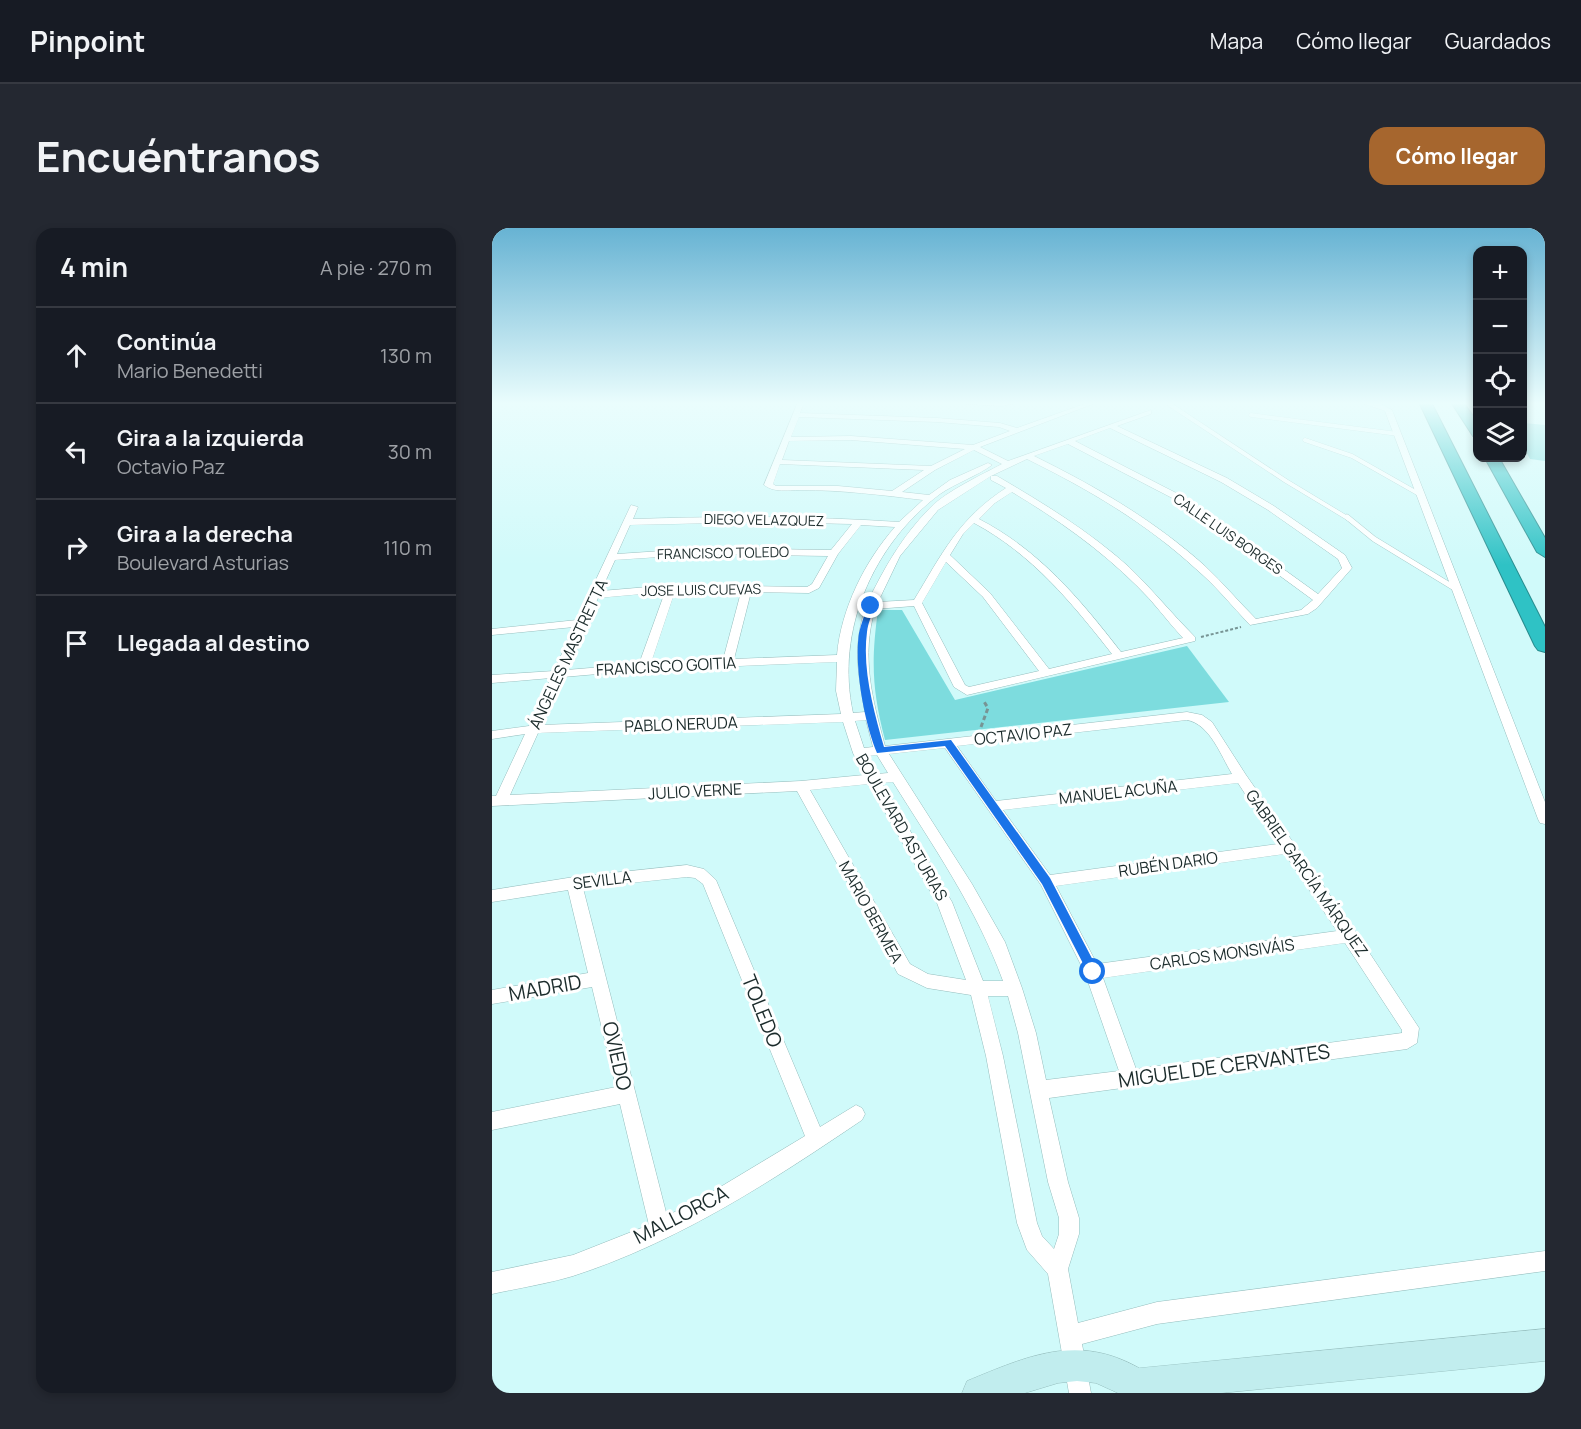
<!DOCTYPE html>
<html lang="es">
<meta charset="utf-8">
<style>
body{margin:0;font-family:Manrope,sans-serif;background:#242831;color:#f1f3f6}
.controls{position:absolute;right:18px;top:18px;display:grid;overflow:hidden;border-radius:12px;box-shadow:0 3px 9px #0003}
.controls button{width:54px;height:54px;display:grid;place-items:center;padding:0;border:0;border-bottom:2px solid #363941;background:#171b24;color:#f1f3f6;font:30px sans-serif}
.stop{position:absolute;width:18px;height:18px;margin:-14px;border:4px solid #1a73e8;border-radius:50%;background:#fff}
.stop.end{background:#1a73e8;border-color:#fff;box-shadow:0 2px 6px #0008}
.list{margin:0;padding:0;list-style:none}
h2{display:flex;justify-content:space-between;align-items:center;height:78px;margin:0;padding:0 24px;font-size:26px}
h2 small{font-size:20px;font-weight:400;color:#9ea1a6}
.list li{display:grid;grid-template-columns:39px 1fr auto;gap:18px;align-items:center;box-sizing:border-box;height:96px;padding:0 24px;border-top:2px solid #363941}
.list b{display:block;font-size:22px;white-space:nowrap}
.list p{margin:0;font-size:20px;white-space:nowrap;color:#9ea1a6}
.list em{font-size:20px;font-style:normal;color:#9ea1a6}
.icon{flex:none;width:33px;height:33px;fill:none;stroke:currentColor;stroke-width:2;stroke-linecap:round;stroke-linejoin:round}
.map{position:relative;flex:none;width:1053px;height:1165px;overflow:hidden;border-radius:18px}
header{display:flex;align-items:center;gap:36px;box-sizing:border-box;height:84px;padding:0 30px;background:#171b24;border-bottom:2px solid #363941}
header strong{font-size:28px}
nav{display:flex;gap:33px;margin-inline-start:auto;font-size:21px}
.intro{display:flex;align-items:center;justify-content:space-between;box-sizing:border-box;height:144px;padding:0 36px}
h1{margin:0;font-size:42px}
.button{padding:15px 27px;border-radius:18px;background:#a6662e;color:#fff;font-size:21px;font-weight:700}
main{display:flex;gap:36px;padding:0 36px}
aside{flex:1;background:#171b24;border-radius:18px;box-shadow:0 3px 9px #0003}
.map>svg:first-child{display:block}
</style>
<header>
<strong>Pinpoint</strong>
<nav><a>Mapa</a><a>Cómo llegar</a><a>Guardados</a></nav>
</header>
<div class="intro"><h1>Encuéntranos</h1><a class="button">Cómo llegar</a></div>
<main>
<aside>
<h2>4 min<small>A pie · 270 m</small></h2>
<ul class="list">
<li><svg class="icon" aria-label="ahead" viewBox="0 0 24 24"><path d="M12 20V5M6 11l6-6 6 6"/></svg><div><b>Continúa</b><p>Mario Benedetti</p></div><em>130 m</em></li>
<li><svg class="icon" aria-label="left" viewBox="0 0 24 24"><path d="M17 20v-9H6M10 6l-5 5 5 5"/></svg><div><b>Gira a la izquierda</b><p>Octavio Paz</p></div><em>30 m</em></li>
<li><svg class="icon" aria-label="right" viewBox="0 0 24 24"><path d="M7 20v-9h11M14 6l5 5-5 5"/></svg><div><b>Gira a la derecha</b><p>Boulevard Asturias</p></div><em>110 m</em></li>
<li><svg class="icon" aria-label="arrive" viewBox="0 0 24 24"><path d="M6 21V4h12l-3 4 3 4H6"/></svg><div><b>Llegada al destino</b></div></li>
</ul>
</aside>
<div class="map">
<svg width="1053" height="1165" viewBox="0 0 1053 1165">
<rect width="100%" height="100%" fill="#d0fafa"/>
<path fill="#7ddcde" d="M1031 195 1053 197V233L1038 231 1031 218Z
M386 382H410L463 472 695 418 737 474 393 512C380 462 379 434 386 382Z"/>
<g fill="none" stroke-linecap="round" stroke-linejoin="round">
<g stroke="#95bdbd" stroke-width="4.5">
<path id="lane-far1" d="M674 174 794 253 857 291
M759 187 906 206
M813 212 860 228 927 266"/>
</g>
<g stroke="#95bdbd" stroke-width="6">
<path id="lane" d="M855 289 882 311 964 361"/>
</g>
<g stroke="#95bdbd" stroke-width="1">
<path id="street" d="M306 174H312L308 185 445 190 508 195 525 200 598 174H606L488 219 516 233 659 182V186L625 198 735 250 782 278 853 327 860 340 825 380 816 386 758 397C740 378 724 358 704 341 654 295 596 261 535 231L499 248H505C551 275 597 303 637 339 660 361 680 386 703 409V413L475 467 462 459 422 378 383 381C369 429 380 470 393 518L695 484 710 487 720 494 754 547 863 703 927 800 925 815 915 821 557 870 576 954 587 990V1006L576 1041 586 1095 665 1074 1053 1023V1043L665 1096 590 1116 599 1165H577L556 1046 535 1022 525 995 494 828 479 767 435 760 406 746 305 563 0 578V568H4L33 506 0 511V503L37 498 59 450 0 455V447L62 443 82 399 0 407V401L85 392 139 277 146 279 141 291C230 288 319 288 407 294L431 272C390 267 349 262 308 262 296 262 282 265 272 257ZM307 189 445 194 507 199 518 203 481 217 359 208 299 209ZM618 200 729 254 776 282 846 331 850 340 826 366 690 268 583 213ZM359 212 473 221 439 238 290 232 297 213ZM576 216 684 272 821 372 809 382 764 391C747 374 731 355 713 338 662 292 603 258 542 228ZM482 222 510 236C489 247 455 263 439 279 410 308 393 339 375 375L369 378 373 381C361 420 366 444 373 484L361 485C343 403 381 316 448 266 464 255 485 248 500 237L496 235 458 252 437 267 410 264 443 242ZM288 236 432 242 400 263 346 258H284L281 256ZM499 248V252L514 260C466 291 450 326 422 372L386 374 408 328 446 282ZM520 264C565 291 608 321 645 358 662 374 675 393 691 410L629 424C588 371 547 322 487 291L503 275ZM272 294 360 296 339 322 214 320 125 326 138 297ZM482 295C540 326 580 375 620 426L557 441 498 365 458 327 471 306ZM369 297 403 299C373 333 349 381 345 427L242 431 259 364 317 365 327 360 346 326ZM214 326 336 328 320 356 315 359 179 357 109 363 123 332ZM454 334 491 369 547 443 477 459 473 457 430 375ZM183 363 249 364 231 432 159 435ZM173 364 147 436 74 442 106 370ZM345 434 344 463 349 486 49 497 71 449 152 442ZM374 492 381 519 372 520 363 493ZM695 492C718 496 729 528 740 546L504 573 465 518ZM351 494 361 525 372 547 309 553 18 567 46 505ZM453 520 549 657 593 745 627 843 554 852 544 805 530 760 513 714 480 656 397 526ZM385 527 396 545 385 546 376 528ZM401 554C441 618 485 681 511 753H491L460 674 390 555ZM746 555 786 616 558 647 511 582ZM377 556 445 675 474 752 436 746 418 736 318 562ZM793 626 845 703 605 736 564 658ZM853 715 910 802V805L644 841 611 750ZM496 768H516L526 805 556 954 567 990V1006L562 1021 550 1008 545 995 511 828Z
M471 174H530L510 178 474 176Z
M867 174 887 175 900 182 1053 574V596L1048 595 1046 591 893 183Z
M195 637 212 641 224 652 328 899 364 877 370 880 373 886 370 892C280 953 186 1014 81 1048 54 1056 27 1060 0 1066V1044L81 1027 157 997 128 876 0 902V884L124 859 100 759 0 776V762L96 745 76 662 0 674V662L82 649ZM195 649 203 650 211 656 313 908 220 964 175 988 91 660Z"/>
</g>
<g stroke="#95bdbd" stroke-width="1">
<path id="secondary" d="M1053 1101V1133L729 1165H626L604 1155 585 1153 566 1155 533 1165H470L475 1153C536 1128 585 1105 647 1140Z"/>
</g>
<g stroke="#288d8f" stroke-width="2">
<path id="highway" d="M927 174H939L1053 399V424L1046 422 1043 418Z
M959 174H971L986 195V209L981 208Z
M993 230H1007L1053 310V329L1045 324Z"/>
</g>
<path stroke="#779494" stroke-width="2" stroke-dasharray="3 2" stroke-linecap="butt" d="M709 409 749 399"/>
<path stroke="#779494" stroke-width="3" stroke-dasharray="4.5 3" stroke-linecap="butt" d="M489 499 496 480 491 472"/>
<use href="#lane-far1" stroke="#fff" stroke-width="4"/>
<use href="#lane" stroke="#fff" stroke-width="5"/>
<use href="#street" fill="#fff" fill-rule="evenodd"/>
<use href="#secondary" fill="#c1edee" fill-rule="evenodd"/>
<use href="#highway" fill="#2fc2c5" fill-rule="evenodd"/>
</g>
<linearGradient id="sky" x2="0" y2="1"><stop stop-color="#67b3d3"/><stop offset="0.52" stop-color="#eafdfd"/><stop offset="1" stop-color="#eafdfd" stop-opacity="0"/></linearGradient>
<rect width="1053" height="337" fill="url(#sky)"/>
<path fill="#1a73e8" d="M379 375 383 378C380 386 376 395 375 404 370 442 382 483 392 519L459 512 558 650 605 740V747H597L550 656 453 518 385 525C372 494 362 438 367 405 369 396 373 386 375 378Z"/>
<g text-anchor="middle" stroke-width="6" stroke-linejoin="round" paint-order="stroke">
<g font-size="14" fill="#1b2b2b" stroke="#fff">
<text transform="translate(272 292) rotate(1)" y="5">DIEGO VELAZQUEZ</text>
<text transform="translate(736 306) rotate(35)" y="5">CALLE LUIS BORGES</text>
<text transform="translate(231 325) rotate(-1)" y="5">FRANCISCO TOLEDO</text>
<text transform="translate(209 362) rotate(-1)" y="5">JOSE LUIS CUEVAS</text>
</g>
<g font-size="16" fill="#1b2b2b" stroke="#fff">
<text transform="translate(76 426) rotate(-65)" y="6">ÁNGELES MASTRETTA</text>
<text transform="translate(174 438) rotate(-3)" y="6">FRANCISCO GOITIA</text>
<text transform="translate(189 496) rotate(-2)" y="6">PABLO NERUDA</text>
<text transform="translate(531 506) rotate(-6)" y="6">OCTAVIO PAZ</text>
<text transform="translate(203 563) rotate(-3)" y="6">JULIO VERNE</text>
<text transform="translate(626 564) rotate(-6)" y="6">MANUEL ACUÑA</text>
<text transform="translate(410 599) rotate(60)" y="6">BOULEVARD ASTURIAS</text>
<text transform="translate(676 636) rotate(-8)" y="6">RUBÉN DARIO</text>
<text transform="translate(815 645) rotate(55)" y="6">GABRIEL GARCÍA MÁRQUEZ</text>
<text transform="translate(110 652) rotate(-7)" y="6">SEVILLA</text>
<text transform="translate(379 684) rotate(61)" y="6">MARIO BERMEA</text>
<text transform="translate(730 726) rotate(-8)" y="6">CARLOS MONSIVÁIS</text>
</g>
<g font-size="20" fill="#1b2b2b" stroke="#fff">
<text transform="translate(53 760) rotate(-10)" y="7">MADRID</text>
<text transform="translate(270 783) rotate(68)" y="7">TOLEDO</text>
<text transform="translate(125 828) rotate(77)" y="7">OVIEDO</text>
<text transform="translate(732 838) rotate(-8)" y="7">MIGUEL DE CERVANTES</text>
<text transform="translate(189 987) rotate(-27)" y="7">MALLORCA</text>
</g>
</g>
</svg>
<div class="controls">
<button>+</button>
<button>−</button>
<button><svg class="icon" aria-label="locate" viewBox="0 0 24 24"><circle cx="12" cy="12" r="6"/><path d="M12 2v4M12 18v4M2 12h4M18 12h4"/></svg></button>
<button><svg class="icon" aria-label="layers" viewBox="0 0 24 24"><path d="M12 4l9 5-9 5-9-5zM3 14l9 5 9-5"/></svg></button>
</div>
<div class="stop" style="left:601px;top:744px"></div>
<div class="stop end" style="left:379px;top:378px"></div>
</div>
</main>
